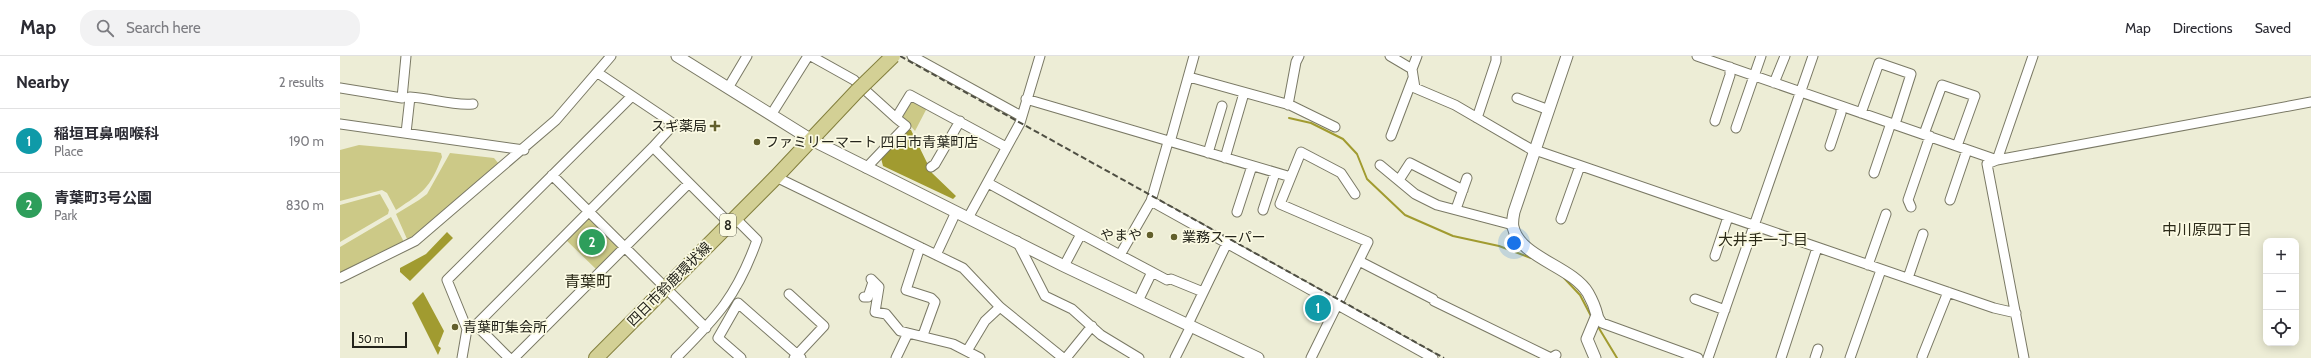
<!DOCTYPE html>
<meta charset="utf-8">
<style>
body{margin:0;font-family:Cabin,"Noto Sans JP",sans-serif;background:#f2f2f3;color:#2b2b33}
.controls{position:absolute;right:12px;bottom:12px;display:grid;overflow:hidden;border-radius:8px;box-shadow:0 2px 10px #0003}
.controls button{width:36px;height:36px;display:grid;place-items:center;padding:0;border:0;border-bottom:1px solid #e1e1e2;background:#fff;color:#2b2b33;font:20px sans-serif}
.scale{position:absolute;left:12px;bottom:10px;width:55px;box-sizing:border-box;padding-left:4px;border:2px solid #24241b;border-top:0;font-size:11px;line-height:14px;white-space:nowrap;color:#24241b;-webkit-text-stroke:3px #fbfae3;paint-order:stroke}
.you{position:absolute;left:1174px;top:187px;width:14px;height:14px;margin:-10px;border:3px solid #fff;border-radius:50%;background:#1a73e8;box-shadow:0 0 0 6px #1a73e833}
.badge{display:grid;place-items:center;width:26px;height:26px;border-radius:50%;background:#d93025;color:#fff;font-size:13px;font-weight:700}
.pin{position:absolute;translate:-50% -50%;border:2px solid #fff;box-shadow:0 1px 4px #0006}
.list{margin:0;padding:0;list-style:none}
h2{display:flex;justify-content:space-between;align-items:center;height:52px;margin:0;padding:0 16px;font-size:17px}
h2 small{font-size:13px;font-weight:400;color:#7c7c81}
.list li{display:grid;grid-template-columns:26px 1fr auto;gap:12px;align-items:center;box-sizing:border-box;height:64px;padding:0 16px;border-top:1px solid #e1e1e2}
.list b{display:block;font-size:15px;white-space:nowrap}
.list p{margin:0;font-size:13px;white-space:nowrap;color:#7c7c81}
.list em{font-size:13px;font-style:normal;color:#7c7c81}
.icon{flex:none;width:22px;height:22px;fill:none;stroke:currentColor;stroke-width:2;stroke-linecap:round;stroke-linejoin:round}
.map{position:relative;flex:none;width:1971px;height:302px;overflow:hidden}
header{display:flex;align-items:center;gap:24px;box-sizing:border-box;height:56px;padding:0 20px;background:#fff;border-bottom:1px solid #e1e1e2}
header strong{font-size:19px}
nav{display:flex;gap:22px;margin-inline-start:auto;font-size:14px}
.search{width:280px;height:36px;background:#f2f2f3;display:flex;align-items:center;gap:10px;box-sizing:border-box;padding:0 14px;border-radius:16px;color:#7c7c81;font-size:15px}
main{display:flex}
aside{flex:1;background:#fff}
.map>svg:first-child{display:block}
</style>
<header>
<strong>Map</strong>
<div class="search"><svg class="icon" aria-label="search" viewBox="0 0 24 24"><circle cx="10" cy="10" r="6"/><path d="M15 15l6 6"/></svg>Search here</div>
<nav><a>Map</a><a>Directions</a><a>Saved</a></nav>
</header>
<main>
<aside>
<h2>Nearby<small>2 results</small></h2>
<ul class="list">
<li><span class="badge" style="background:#0f9aa8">1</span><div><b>稲垣耳鼻咽喉科</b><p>Place</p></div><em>190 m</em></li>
<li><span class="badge" style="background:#2e9e5b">2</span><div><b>青葉町3号公園</b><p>Park</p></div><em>830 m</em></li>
</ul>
</aside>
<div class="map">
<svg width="1971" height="302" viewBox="0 0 1971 302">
<rect width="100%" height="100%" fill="#ededd6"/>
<path fill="#ccc987" d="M574 45 587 52 575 75 561 59 569 46Z
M19 89 96 96 101 97 102 101C89 134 84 135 56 154L47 137 42 134 0 145V94Z
M110 97 154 102 159 108 73 182 67 183 56 158 79 144 87 138Z
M40 138 49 154 48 158 0 186V149Z
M51 161 64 186 0 218V191Z
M247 162H250L278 189V193L257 214 226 184Z"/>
<path fill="#a19b30" d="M568 74H571L592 117 616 140 613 143 543 110 541 102Z
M107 176 113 182 70 225 60 216V212L86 198Z
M83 236 104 275 98 290 101 292 98 299 72 247Z"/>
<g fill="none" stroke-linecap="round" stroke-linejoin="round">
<path stroke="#a19b30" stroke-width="2" d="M949 62 971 67 1003 83 1017 98 1027 123 1065 159 1113 180 1159 190 1191 202
M1224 222 1240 239 1252 262
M1257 269 1277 302"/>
<g stroke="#7a7965" stroke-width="11">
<path id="minor" d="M471 0 514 24 556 62 570 39 666 91
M572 0 681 60
M1050 0 1072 13 1075 32 1115 49 1194 95
M1357 0 1657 104
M1072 13 1077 0
M849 21 950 49 995 71
M1434 27 1445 0
M0 32 62 42 66 0
M388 32 407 0
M1177 42 1209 54
M686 43 951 121
M948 49 956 6 959 0
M1521 57 1539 7 1571 18 1555 68
M431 59 468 0
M1137 62 1156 5V0
M1375 65 1390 19V11
M0 68 184 94
M1396 72 1421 0
M66 77 70 41C92 42 111 50 133 48
M1584 78 1602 29 1635 40 1617 90
M1051 80 1073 22
M830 86 854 0
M1490 90 1501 57V51
M313 91 389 167
M1195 94 1654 252 1676 257
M868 97 882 50
M885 102 904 37
M1657 104 1693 0
M1040 109 1075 138 1097 149 1173 169
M591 111 595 108 620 65
M526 112 566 70 556 62
M1534 117 1551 67
M212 119 366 272
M436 121 623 212 660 251 723 302
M1059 124 1070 107 1123 134
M648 127 741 178
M1610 144 1627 94
M811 145 828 86
M1571 151 1568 144 1590 80
M1116 153 1127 122
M923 154 935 117
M897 156 912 110
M628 162 680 67 700 0
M1221 163 1240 110
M677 185 705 240 732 253 761 279 799 302
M580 191 566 234 591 242 595 246 583 279
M596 199 616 156
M780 199 827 224 831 223 863 236
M1375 200 1388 161
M1019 205 1093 243 1094 245 1211 302 1216 299
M1528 209 1546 158
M724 210 741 178 780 199 811 145 1093 302
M0 222 75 185 216 64 271 0
M1568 222 1583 178
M531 223 539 231 535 256 546 258 560 275 568 277
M449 238 484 270 454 302
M524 241H528L533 226
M1355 243 1385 254
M798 245 812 216
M1257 259 1262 267 1358 302
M848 268 887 187
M136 269 169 302
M127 273 136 269 313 91 334 68 258 17
M627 295 645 265 660 251
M1582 301 1608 236
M122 302 127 273 107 224 292 40
M174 302 349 127
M336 302C377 261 397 240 417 184L395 162
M401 302 378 282 398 247 461 302
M556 302 568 277 613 288 640 302
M726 302 752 270
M835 302 851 270
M971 302 1028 186 940 148 961 96 1001 117 1015 138
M1368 302 1473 0
M1441 302 1477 192
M1475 302 1478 293
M1510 302 1541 214
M1684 302 1647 108 1657 104 1971 46"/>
</g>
<g stroke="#7a7965" stroke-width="13">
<path id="tertiary" d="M337 0 470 83 724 210 918 302
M1227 0 1174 156C1173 161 1172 167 1173 171 1180 202 1232 210 1248 237 1252 244 1255 251 1257 259L1247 283 1255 302"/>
</g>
<g stroke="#837f3d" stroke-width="16">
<path id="primary" d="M256 302 436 121 517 35"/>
</g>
<use href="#minor" stroke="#fff" stroke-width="9"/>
<use href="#tertiary" stroke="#fff" stroke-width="11"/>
<use href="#primary" stroke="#d3d095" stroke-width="14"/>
<path stroke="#4f4f43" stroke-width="2" stroke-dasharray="6 3" stroke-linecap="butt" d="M560 0 1104 302"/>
<g stroke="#837f3d" stroke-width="16" stroke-linecap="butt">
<path id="primary-bridge" d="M517 35 553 0"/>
</g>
<use href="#primary-bridge" stroke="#d3d095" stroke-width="14"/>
</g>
<g fill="#625f2c" stroke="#fbfae3" stroke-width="1.5">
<path d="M373 64h4v4h4v4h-4v4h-4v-4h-4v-4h4z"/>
<circle cx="417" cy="86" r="4"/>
<circle cx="810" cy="179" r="4"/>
<circle cx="834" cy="181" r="4"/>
<circle cx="115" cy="271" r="4"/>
</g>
<g text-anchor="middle" stroke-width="3.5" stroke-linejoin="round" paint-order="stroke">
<rect fill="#fbfae3" stroke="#646457" stroke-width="1" x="380" y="158" width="16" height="22" rx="3"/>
<g font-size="13" font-weight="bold" fill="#24241b">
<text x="388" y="174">8</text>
</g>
<g font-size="14" fill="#24241b" stroke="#fbfae3" text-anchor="start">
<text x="367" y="75" text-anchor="end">スギ薬局</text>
<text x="425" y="91">ファミリーマート 四日市青葉町店</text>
<text x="802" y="184" text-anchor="end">やまや</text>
<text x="842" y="186">業務スーパー</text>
<text x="123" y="276">青葉町集会所</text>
</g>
<g font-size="14" fill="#24241b" stroke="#fbfae3">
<text transform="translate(329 228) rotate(-45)" y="5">四日市鈴鹿環状線</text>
</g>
<g font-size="15" fill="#2b2a18" stroke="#fbfae3">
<text x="1867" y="179">中川原四丁目</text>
<text x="1423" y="189">大井手一丁目</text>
</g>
<g font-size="16" fill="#2b2a18" stroke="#fbfae3">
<text x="248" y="231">青葉町</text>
</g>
</g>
</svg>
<div class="controls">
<button>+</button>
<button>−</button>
<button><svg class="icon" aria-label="locate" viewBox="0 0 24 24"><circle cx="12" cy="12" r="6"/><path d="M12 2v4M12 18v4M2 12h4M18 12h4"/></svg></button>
</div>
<div class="scale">50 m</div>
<div class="you"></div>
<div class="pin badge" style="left:978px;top:252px;background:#0f9aa8">1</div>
<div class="pin badge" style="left:252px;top:186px;background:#2e9e5b">2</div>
</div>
</main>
